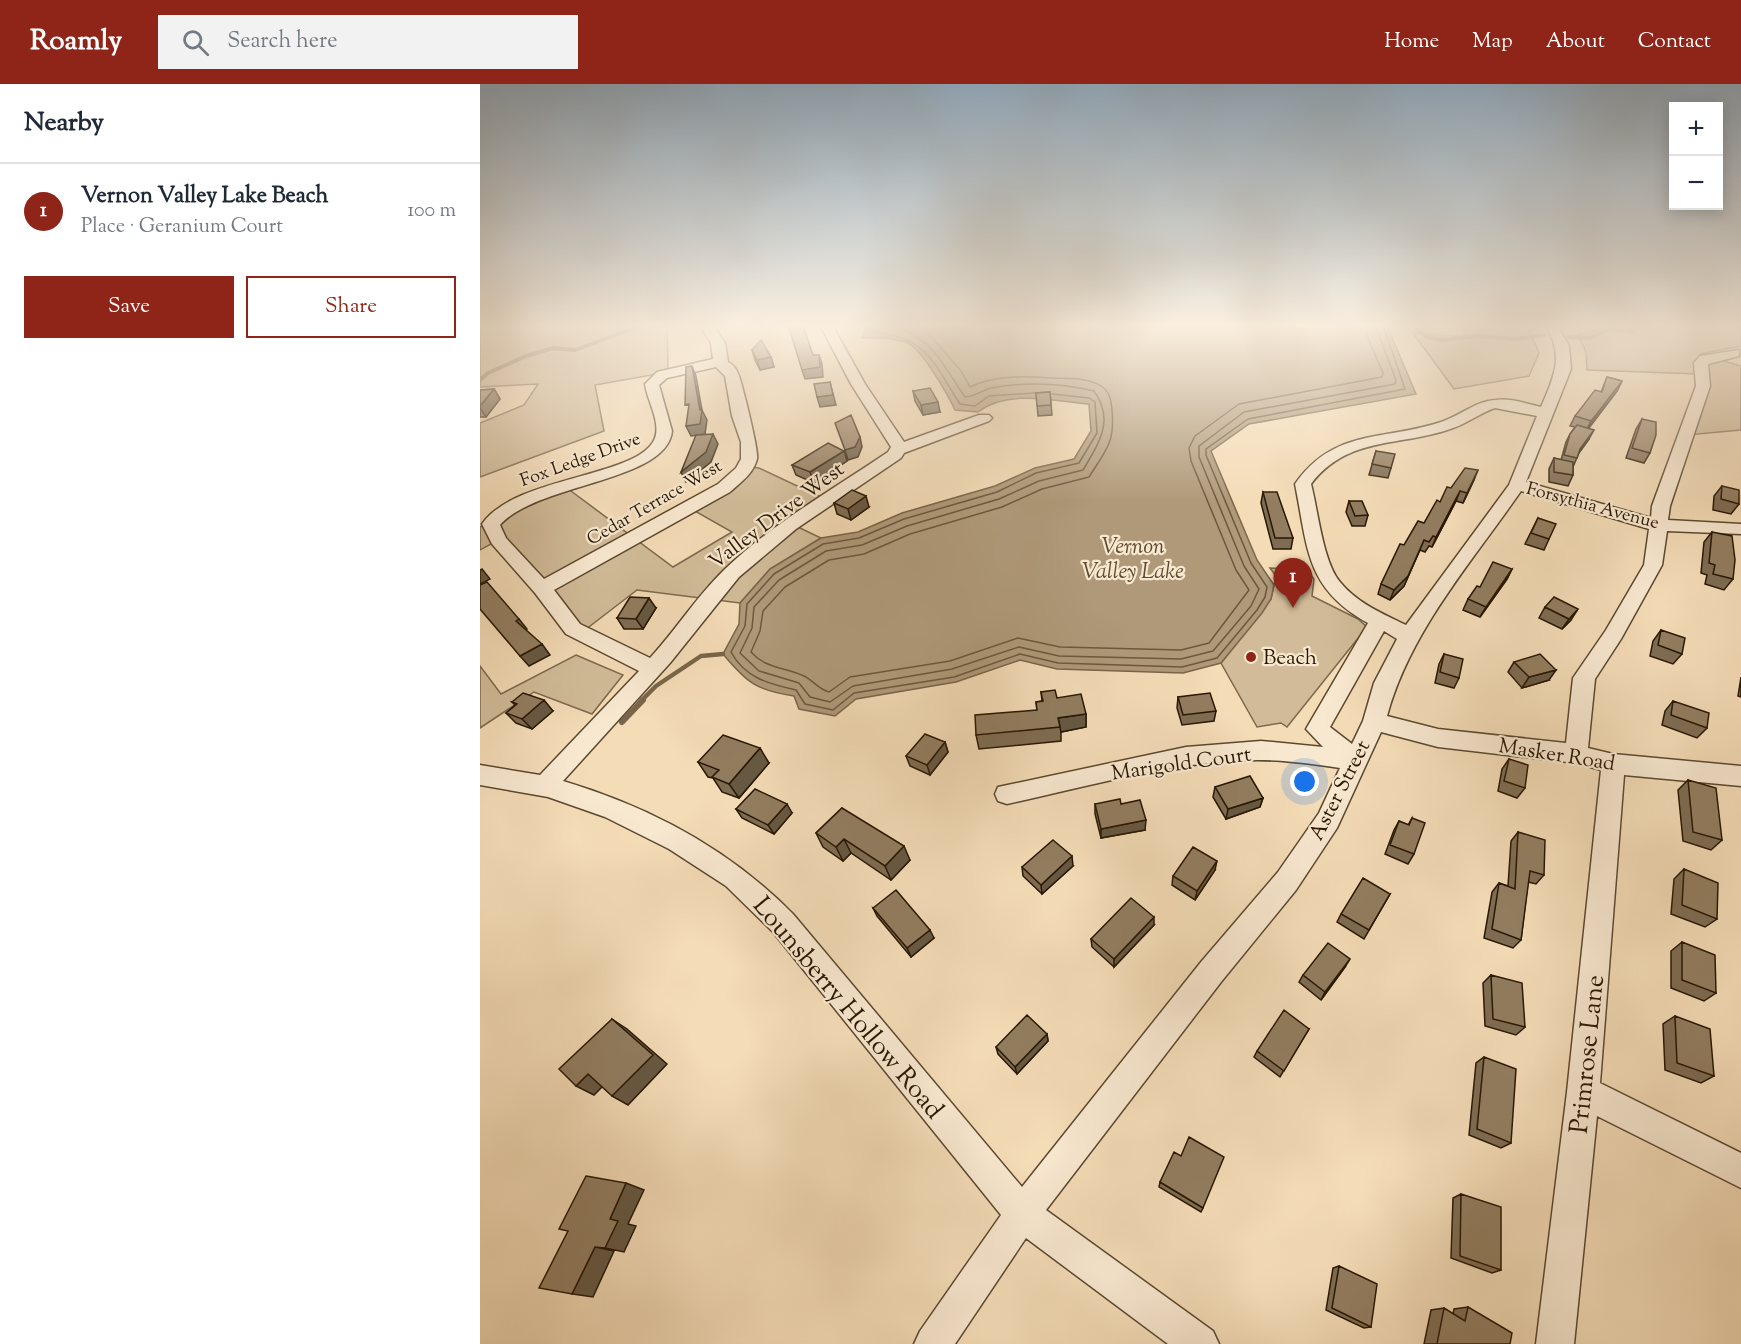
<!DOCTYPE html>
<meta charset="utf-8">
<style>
body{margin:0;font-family:"Sorts Mill Goudy",serif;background:#f2f2f3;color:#1f2937}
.controls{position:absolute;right:18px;top:18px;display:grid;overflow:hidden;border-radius:0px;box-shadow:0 3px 15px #0003}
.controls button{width:54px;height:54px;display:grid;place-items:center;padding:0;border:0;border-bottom:2px solid #e0e1e3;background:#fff;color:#1f2937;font:30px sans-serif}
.you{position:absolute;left:825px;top:698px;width:21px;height:21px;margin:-15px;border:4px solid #fff;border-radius:50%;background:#1a73e8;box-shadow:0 0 0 9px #1a73e833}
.badge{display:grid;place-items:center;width:39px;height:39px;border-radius:50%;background:#8f2418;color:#fff;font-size:20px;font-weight:700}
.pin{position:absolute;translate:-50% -50px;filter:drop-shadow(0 2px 3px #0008)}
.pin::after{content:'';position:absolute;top:32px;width:21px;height:18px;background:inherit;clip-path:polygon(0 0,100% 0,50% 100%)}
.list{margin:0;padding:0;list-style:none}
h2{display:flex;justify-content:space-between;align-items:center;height:78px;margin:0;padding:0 24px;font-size:26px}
h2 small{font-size:20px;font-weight:400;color:#747a83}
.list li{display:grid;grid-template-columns:39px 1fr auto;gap:18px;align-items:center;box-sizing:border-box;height:96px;padding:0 24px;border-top:2px solid #e0e1e3}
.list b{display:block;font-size:22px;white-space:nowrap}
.list p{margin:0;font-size:20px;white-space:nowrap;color:#747a83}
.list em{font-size:20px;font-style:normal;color:#747a83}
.actions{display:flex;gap:12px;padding:18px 24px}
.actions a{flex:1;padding:14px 0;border:2px solid #8f2418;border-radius:0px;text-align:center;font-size:21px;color:#8f2418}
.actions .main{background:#8f2418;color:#fff}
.icon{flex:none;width:33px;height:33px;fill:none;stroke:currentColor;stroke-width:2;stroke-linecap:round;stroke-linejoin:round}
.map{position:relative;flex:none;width:1261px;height:1260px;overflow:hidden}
header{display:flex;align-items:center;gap:36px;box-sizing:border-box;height:84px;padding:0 30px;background:#8f2418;color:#fff}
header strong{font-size:28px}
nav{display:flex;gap:33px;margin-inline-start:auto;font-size:21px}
.search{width:420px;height:54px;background:#f2f2f3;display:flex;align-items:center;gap:15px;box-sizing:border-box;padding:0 21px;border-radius:0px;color:#747a83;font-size:22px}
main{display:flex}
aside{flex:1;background:#fff}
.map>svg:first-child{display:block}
</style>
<header>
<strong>Roamly</strong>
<div class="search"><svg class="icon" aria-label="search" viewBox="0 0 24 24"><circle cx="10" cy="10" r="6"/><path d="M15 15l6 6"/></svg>Search here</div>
<nav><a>Home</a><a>Map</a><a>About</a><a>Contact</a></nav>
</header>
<main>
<aside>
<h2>Nearby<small></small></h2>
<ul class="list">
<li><span class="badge">1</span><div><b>Vernon Valley Lake Beach</b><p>Place · Geranium Court</p></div><em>100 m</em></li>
</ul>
<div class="actions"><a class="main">Save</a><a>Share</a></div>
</aside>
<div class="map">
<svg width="1261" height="1260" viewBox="0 0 1261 1260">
<rect width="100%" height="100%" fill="#f4dcb7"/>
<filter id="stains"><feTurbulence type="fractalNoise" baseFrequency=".00333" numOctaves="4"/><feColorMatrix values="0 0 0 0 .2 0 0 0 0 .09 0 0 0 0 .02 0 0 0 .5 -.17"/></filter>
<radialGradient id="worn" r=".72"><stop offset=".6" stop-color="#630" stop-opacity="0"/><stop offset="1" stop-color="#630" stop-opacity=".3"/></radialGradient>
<path fill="#d1bb98" stroke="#7c694d" stroke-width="1.5" d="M0 241H190H187L188 288 115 301 124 347 0 393V339L44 321 58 300 0 303Z
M980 241H1047L1059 269 1049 292 974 305 933 249 987 253Z
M1139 241H1261V262L1220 270 1261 282V346L1207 351 1218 290 1107 286 1106 268 1098 251Z
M267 383 279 384 349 417 316 442 341 454 290 485 260 519 157 506 101 549 20 455 0 466V443L87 404 193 483 252 448 206 422Z
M790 484 827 486 834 495 832 512 878 535 887 543 807 643 801 639 777 643 741 579 791 515 796 492Z
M96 571 143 591 112 630 54 608 0 644V582L21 610Z"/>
<path fill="#af9979" stroke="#796549" stroke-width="1.5" d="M387 241H910L908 244 936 310 769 340 731 367 777 476 794 501 791 515 782 529 741 579 703 589 577 585 540 576 476 598 376 615 355 632 319 625 314 612C276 606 267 599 243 570L259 540 260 519 290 485 341 454 378 448 422 429 515 402 555 384 594 375 611 347 609 320C574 317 527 305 498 328L475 326C468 311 443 267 429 260 414 253 398 254 382 254Z"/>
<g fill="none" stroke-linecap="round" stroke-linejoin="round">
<path stroke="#6c583e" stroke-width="1.5" d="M392 241 394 248C449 254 453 279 480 320L495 322 509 312 555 309
M401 241C451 248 459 276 485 313 495 313 502 306 511 304 544 298 581 299 614 307 635 336 619 359 603 386L559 397 519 415 427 442 382 461 346 467 299 496 274 523 272 544 260 569 279 587 319 599 330 613 350 618 373 602 472 585 539 563 579 572 701 575 733 567 771 522 779 505 764 482 719 373V362L764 328 915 300 916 296 895 241
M441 241 481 287 490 303C515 291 544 292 571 294 587 295 608 293 621 302 630 308 631 316 632 326 635 359 626 366 609 393L562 405 522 423 430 450 384 470 349 476 305 503 283 527 280 547 271 568C286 585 305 583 324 592 334 597 338 605 349 608L370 593 470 577 538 554 580 563 701 566 729 559 769 506 756 486 711 377 709 364 715 352 759 320 902 293 903 289 887 252 886 241
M572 310 609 314 615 318 617 349 599 379 556 389 517 408 424 435 379 454 343 460 294 490 267 520 265 542 251 568C265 594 289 600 316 606L325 620 353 626 374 609 474 593 540 570 578 579 702 583 737 574 777 526 785 513 787 503 771 479 726 371V365L768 335 925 305 903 241"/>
<path stroke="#796549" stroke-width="4" d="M935 241V244L947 253 962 256 996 252 1034 255 1064 251
M1088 253 1110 254 1127 246 1155 248 1148 241H1173
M0 296 8 289 46 272 73 264 95 266 162 241"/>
<path stroke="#796549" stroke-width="4.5" d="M161 617 176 602 221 572 243 570"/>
<path stroke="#796549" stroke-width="6" d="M142 638 163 616"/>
<g stroke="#5b482f" stroke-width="3">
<path id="minor" d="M223 241H237L235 244 245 259 248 278C254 281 257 286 259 292 263 304 279 367 277 375 274 389 260 399 250 408L74 506 100 540 170 574C196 546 216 513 244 486 293 439 352 406 408 368L411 363 371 300 340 241H352L385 300 424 358 499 331H509L512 334 509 337 424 369 421 374 316 445 259 493 190 579 83 697C170 723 249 765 313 830L542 1103 721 878 798 788 839 729 860 684C833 680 806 676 778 676 693 677 610 702 527 720L518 717 515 710 518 703 706 663 781 657 843 663 826 645 888 539C825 504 828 464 815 400 854 344 904 357 961 338 980 332 995 317 1016 316 1031 314 1047 320 1061 323 1074 293 1085 271 1065 241H1077L1089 262 1091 285 1046 398 1171 434 1172 422 1216 302 1214 279 1220 272 1259 266V272L1228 280 1230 302 1190 422 1188 436 1261 440V450L1187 447 1182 481 1141 555 1115 595 1108 664 1133 670 1261 682V702L1144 691 1120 999 1261 1069V1104L1117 1032 1094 1260H1056L1087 1008 1121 686 1096 679 958 663 901 648 857 744 816 806 741 898 566 1126 733 1247 739 1260H688L546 1154 475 1260H434L440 1247 521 1131 293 848 246 802 189 765 125 733 68 713 0 701V681L60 691 159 587 86 550 55 509 12 460 2 440C36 391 160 394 175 354 181 338 167 316 165 300L177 288 233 275 231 259 221 243ZM236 283 245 292 252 332 261 358V375L256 384 238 400 64 495 26 454 20 441C57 399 187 398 192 347L179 301 187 294ZM1015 324 1057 332 1029 401 926 541C903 530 877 519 860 498 843 478 838 427 831 400 868 351 922 363 973 344 988 339 1000 329 1015 324ZM1041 407 1169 445 1164 481 1126 546 1093 594 1086 659 958 645 907 632C930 547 992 478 1041 407ZM904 547 917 555 894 599 883 637 872 660 850 643Z"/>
</g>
<use href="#minor" fill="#f8e8d0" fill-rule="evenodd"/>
</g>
<path fill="#7e6c53" stroke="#281702" stroke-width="1.5" d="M272 266 291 273 294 283 280 286 275 276Z
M1127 293 1142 297 1137 307 1109 344V355L1099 369 1093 383V391L1088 402 1069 398V385L1074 374 1081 376 1086 358 1090 350 1095 343 1090 342 1095 332 1121 308Z
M14 305 20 315 6 333H0V306Z
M433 307 460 328 443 331 435 317Z
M570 308 572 331 558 332 556 309Z
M1162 335 1170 369 1164 379 1146 374 1156 345Z
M364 367 367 377 334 399 316 391 312 381Z
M896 367 911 384 908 394 889 391Z
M994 396 983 419 976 417 952 463 949 462 945 468 940 466 924 502 910 516 898 510 901 500 924 461 944 439 971 404Z
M1242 402 1259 420 1251 430 1233 426 1234 412Z
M783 408 813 454 811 465H793L781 419Z
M869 417 888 431 885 442H872L866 428Z
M354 419 389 423 371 436 357 430Z
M1058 434 1069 455 1064 466 1045 460Z
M1232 448 1253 495 1244 506 1225 500 1227 491 1221 489 1224 458Z
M1032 485 1027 495 1000 533 983 526 988 515 1000 503Z
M1065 523 1091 536 1082 545 1059 534Z
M176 524 163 545H144L137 534Z
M1181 546 1202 570 1193 580 1170 572 1173 557Z
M964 570 979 594 974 604 955 599 959 580Z
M1034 578 1069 596 1042 604 1028 588Z
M1261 593V613L1258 612Z
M561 608 577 614 606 630V643L581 648V657L499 665 496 651 557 626 556 618 562 617Z
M698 613 736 627 734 637 702 641 697 624Z
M1193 617 1227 644 1217 654 1182 641 1185 627Z
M32 618 73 627 52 645 36 639 26 629 35 621Z
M465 658 468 668 450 691 430 682 426 672Z
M1029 675 1045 704 1037 714 1018 707 1022 685Z
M218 678 289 679 259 714 242 708 233 694 228 693Z
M1208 696 1242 756 1231 766 1203 757 1198 706Z
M735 703 783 714 780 723 746 735 733 713Z
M615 720H641L665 746 621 754 615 730Z
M362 724 430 776 411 796 371 769 363 777 343 763 336 749Z
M256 725 312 729 294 750 262 734Z
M932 734 934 770 928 780 905 770 914 746 919 737 928 741Z
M1038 748 1064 791 1056 800 1048 798 1041 856 1033 864 1004 854 1012 808 1019 799 1028 802 1031 757Z
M593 782 562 810 543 792 542 783Z
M1204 785 1237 835 1225 843 1191 830 1194 795Z
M735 786 715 816 692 801 693 792Z
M910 810 884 855 857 838 861 830Z
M393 824 454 854 431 873 397 832Z
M674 841 634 883 612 863 611 855Z
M1202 858 1236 909 1224 917 1191 904V867Z
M865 883 841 916 819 898 823 891Z
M1011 891 1045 943 1036 951 1005 942 1003 899Z
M1195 932 1234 992 1221 999 1185 986 1183 940Z
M829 945 800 993 774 973 777 967Z
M567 950 568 957 537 990 518 970 516 963Z
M1004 973 1031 1059 1021 1064 989 1051 996 979Z
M680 1098 723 1124 721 1128 679 1103Z
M981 1110 1021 1186 1012 1189 971 1174 973 1114Z
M859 1182 891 1243 884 1244 846 1226 853 1184Z
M988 1223 1030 1260H944L951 1226 964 1224 973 1230 974 1225Z"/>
<path fill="#665843" stroke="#281702" stroke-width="1.5" d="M339 271 342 280 343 293 325 295 322 286Z
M291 273 294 283 280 286 277 276Z
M212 282 216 292 222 326 227 336 225 350 211 352 206 342 220 326Z
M1142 297 1137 307 1106 347 1111 337Z
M350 298 356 321 340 323 337 313Z
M14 305 20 315 6 333 0 324V322Z
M458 318 460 328 443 331 441 321Z
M1114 346 1109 355 1095 374 1100 365Z
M233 350 238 360 231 378 206 398 201 388Z
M380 353 382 363 378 373 368 376 365 366Z
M364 367 367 377 334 399 330 388Z
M998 386 994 396 983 419 987 409Z
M980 407 976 417 952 463 956 453Z
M386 412 389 423 371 436 368 425Z
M944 456 924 502 910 516 914 506Z
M2 485 10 495 0 500V486Z
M1032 485 1027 495 1000 533 1006 523Z
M169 514 176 524 163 545 156 535Z
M1098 525 1091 536 1082 545 1089 535Z
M39 535 47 545 44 547 36 537Z
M62 560 70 571 49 582 40 572Z
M1076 586 1069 596 1042 604 1049 593Z
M64 616 73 627 52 645 42 635Z
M606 630V643L581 648 578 634Z
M465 658 468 668 450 691 447 681Z
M280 664 289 679 259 714 249 700Z
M783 714 780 723 746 735 748 725Z
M307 720 312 729 294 750 288 741Z
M666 736 665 746 621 754V745Z
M364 755 371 769 363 777 356 763Z
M424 762 430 776 411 796 405 782Z
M592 772 593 782 562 810 561 801Z
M737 777 735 786 715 816 717 807Z
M674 833V841L634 883V875Z
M450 846 454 854 431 873 427 864Z
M870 875 865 883 841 916 845 908Z
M132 935 147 945 187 980 148 1021 132 1012Z
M567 950 568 957 537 990 535 983Z
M108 990 125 1000 114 1011 96 1002Z
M146 1099 164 1106 148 1140 156 1142 144 1168 125 1164 130 1135Z
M115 1163 134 1167 113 1213 92 1210Z"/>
<path fill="#927d60" stroke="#281702" stroke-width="1.5" d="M308 241H323L333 271H339L340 283 322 286Z
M281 256 291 273 277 276 272 266Z
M212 282 220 326H222L220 340 206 342 209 320 205 321 206 283Z
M1127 293 1142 297 1116 331 1111 337 1095 332 1115 306 1122 308Z
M350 298 353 311 337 313 334 300Z
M450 304 458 318 441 321 433 307Z
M14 305 0 322V306Z
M570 308 571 321 557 322 556 309Z
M371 331 380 353 375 363 365 366 355 339Z
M1162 335 1176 338V351L1170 369 1152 364Z
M1097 341 1114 346 1100 365 1097 374 1084 371 1090 350Z
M233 350 226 368 201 388 216 351Z
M348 359 364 367 330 388 312 381Z
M896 367 915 370 911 384 892 380Z
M1074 374 1093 378V391L1074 388Z
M985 384 998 386 987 409 980 407 956 453 953 452 949 458 944 456 928 492 914 506 901 500 920 460 924 461 938 437 944 439 957 416 960 418 967 403 971 404Z
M1242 402 1259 406V420L1241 415Z
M372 406 386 412 368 425 354 419Z
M783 408H797L813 454H795Z
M869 417H882L888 431 875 432Z
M1058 434 1076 440 1069 455 1051 449Z
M1232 448 1252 452 1255 476 1253 495 1233 490 1235 481 1229 479Z
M1013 478 1032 485 1006 523 988 515 997 502 1000 503Z
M7 498 39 535 36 537 62 560 40 572 0 525V501Z
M150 513 169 514 156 535 137 534Z
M1074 513 1098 525 1089 535 1065 523Z
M1181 546 1205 554 1202 570 1178 561Z
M964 570 983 575 979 594 960 588Z
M1060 570 1076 586 1049 593 1034 578Z
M575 606 577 614 601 610 606 630 578 634 580 643 496 651 495 631 557 626 556 618 563 617 561 608Z
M43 609 64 616 42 635 26 629 37 620 32 618Z
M730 609 736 627 703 631 698 613Z
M1193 617 1229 629 1227 644 1191 631Z
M445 650 465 658 447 681 426 672Z
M243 651 280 664 249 700 232 693 239 686 218 678Z
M1029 675 1048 681 1045 704 1024 697Z
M770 692 783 714 748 725 735 703Z
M1208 696 1236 704 1242 756 1213 748Z
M275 705 307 720 288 741 256 725Z
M640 715 641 720 660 716 666 736 621 745 615 720Z
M362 724 424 762 405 782 364 755 356 763 336 749Z
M932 734 945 739 934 770 910 761 919 737 929 741Z
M1038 748 1065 756 1064 791 1050 787 1041 856 1012 845 1019 799 1035 805Z
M573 756 592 772 561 801 542 783Z
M713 763 737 777 717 807 693 792Z
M1204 785 1238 799 1237 835 1202 821Z
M883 794 910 810 889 846 861 830Z
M416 806 450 846 427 864 393 824Z
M651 814 674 833 634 875 611 855Z
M1202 858 1235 871 1236 909 1202 896Z
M848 859 870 875 845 908 823 891Z
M1011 891 1042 899 1045 943 1013 935Z
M804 926 829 945 804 987 777 967Z
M547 931 567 950 535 983 516 963Z
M1195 932 1230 945 1234 992 1197 979Z
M132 935 173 971 132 1012 108 990 96 1002 79 985Z
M1004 973 1036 985 1031 1059 997 1045Z
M709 1053 744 1073 723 1124 680 1098 694 1068 701 1072Z
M106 1092 146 1099 130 1135 138 1137 125 1164 115 1163 92 1210 59 1204 88 1147 79 1145Z
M981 1110 1021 1123V1186L980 1172Z
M859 1182 897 1200 891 1243 852 1224Z
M988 1223 1032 1249 1030 1260H957L964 1224 985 1237Z"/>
<linearGradient id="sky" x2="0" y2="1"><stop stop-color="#91a9bc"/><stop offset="0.58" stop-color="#faefdf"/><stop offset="1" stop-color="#faefdf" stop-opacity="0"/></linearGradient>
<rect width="1261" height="417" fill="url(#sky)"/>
<circle fill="#8f2418" stroke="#f8e8d0" stroke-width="2" cx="771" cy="573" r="6"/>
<g text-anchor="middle" stroke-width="4.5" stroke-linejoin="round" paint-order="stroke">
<g font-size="18" fill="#281702" stroke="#f8e8d0">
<text transform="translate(100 375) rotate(-20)" y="6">Fox Ledge Drive</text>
<text transform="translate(174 418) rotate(-30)" y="6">Cedar Terrace West</text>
<text transform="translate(1113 421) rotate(15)" y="6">Forsythia Avenue</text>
</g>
<g font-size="21" fill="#281702" stroke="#f8e8d0">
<text transform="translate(296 431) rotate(-37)" y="7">Valley Drive West</text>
<text transform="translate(1077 670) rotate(9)" y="7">Masker Road</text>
<text transform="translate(701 679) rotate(-8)" y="7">Marigold Court</text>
<text transform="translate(859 706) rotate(-63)" y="7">Aster Street</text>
</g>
<g font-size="21" fill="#281702" stroke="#f8e8d0" text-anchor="start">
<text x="783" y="580">Beach</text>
</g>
<g font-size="22" font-style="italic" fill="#5e4b32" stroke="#f8e8d0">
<text x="653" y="469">Vernon<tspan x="653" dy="25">Valley Lake</tspan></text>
</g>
<g font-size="26" fill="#281702" stroke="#f8e8d0">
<text transform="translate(369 923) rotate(50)" y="9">Lounsberry Hollow Road</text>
<text transform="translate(1106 970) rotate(-84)" y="9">Primrose Lane</text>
</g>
</g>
<rect width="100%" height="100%" filter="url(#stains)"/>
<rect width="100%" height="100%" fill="url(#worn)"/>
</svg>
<div class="controls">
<button>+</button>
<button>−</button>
</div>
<div class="you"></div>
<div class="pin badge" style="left:813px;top:524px">1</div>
</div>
</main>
